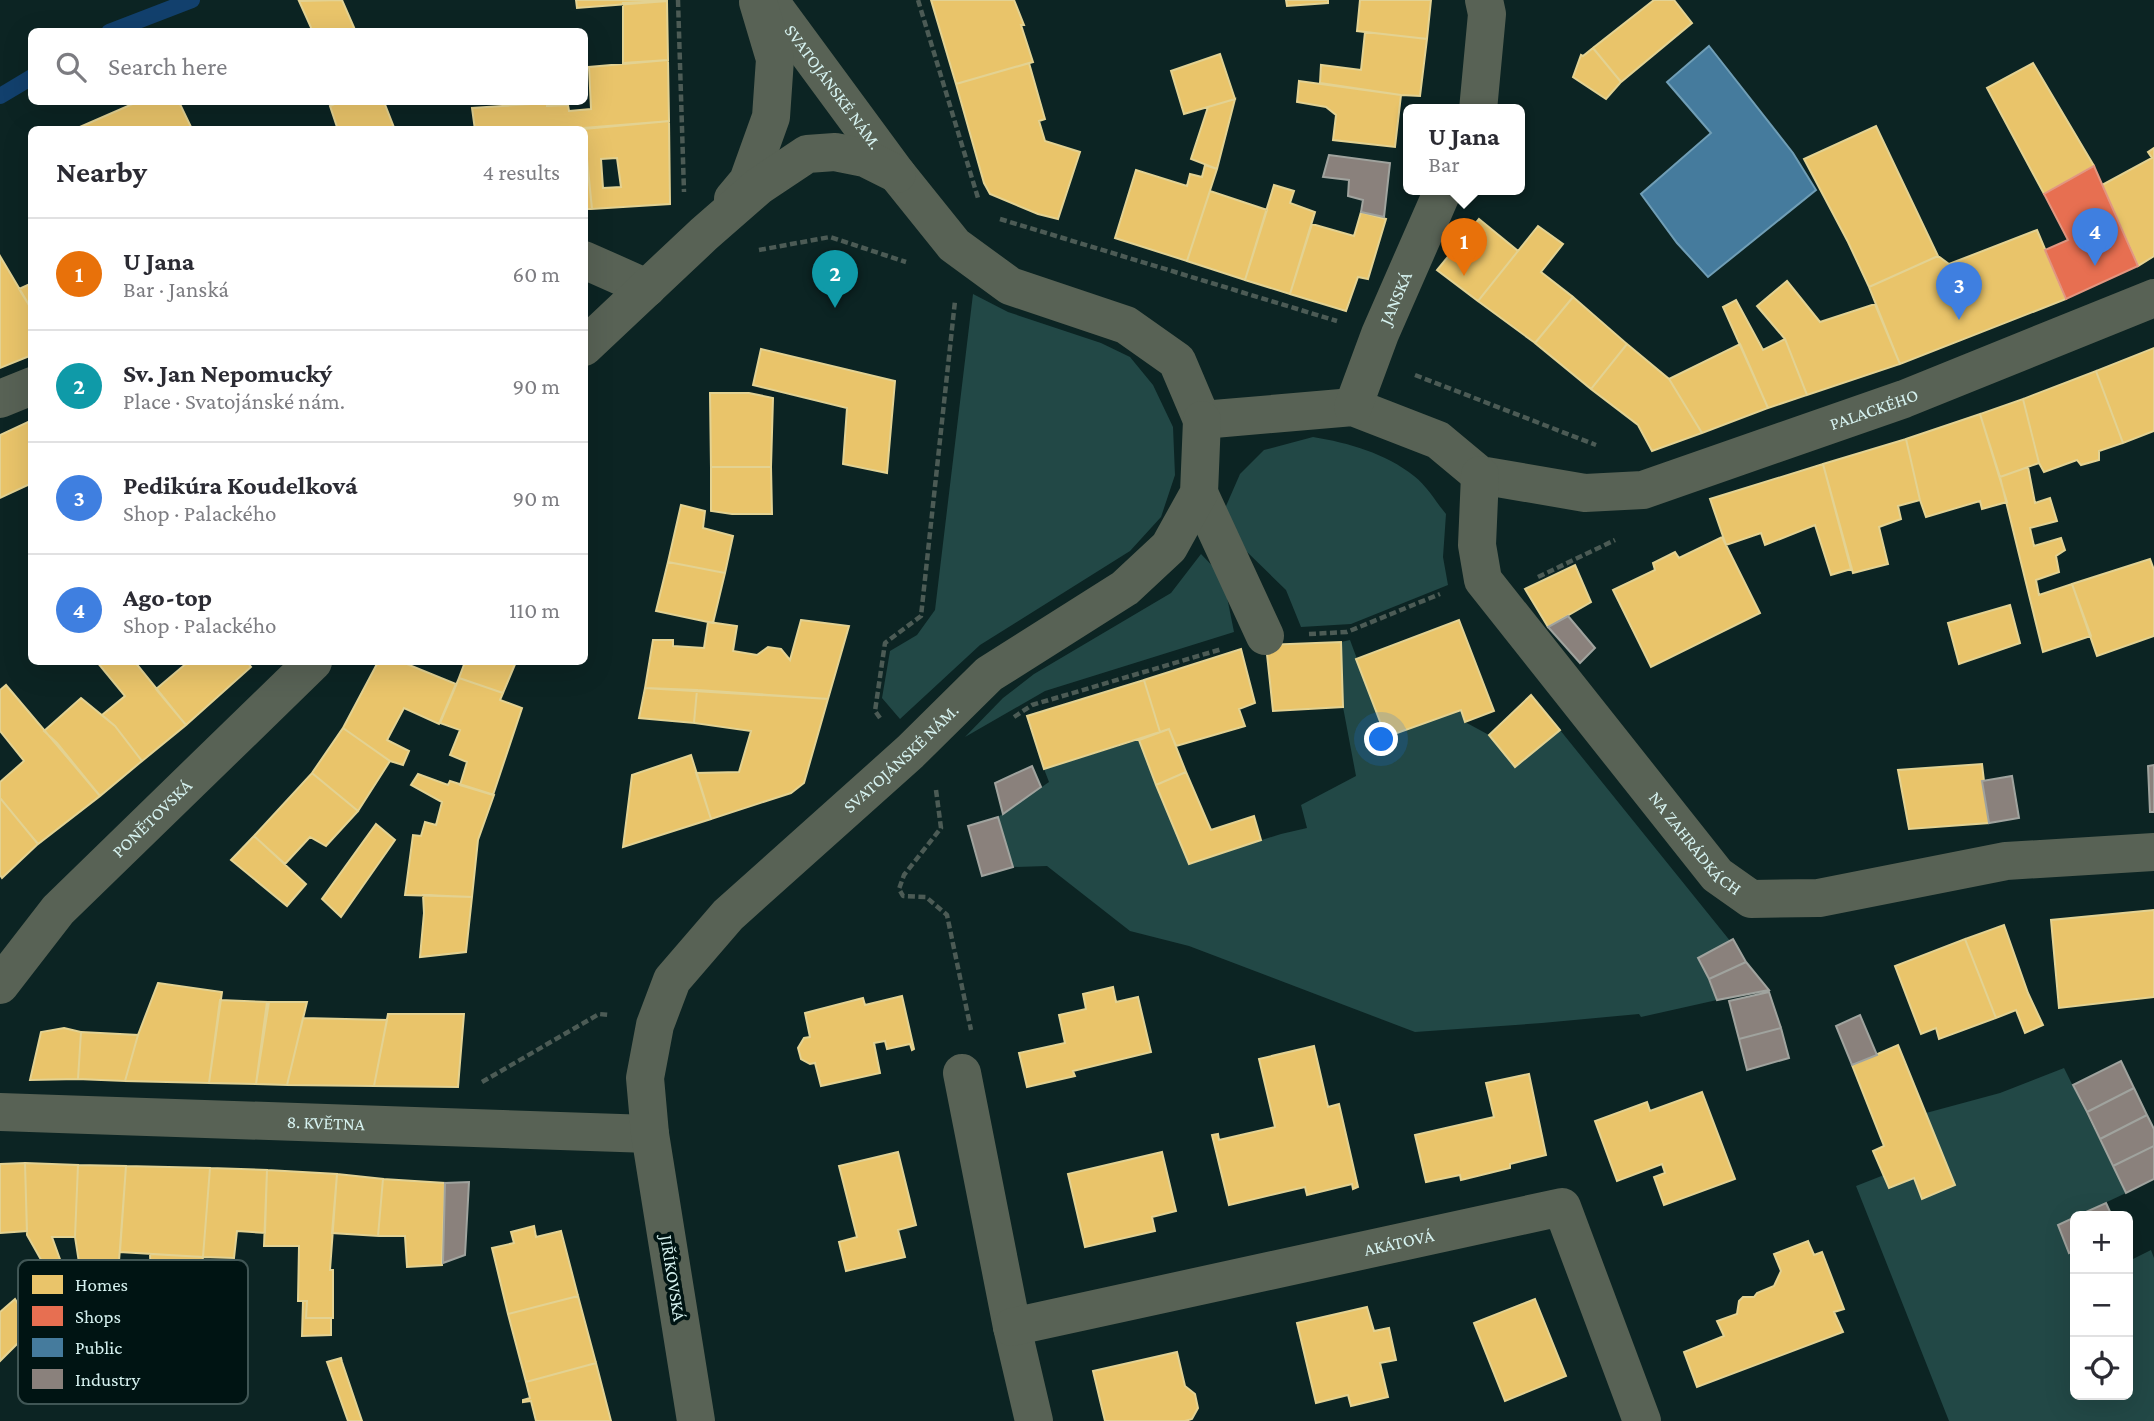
<!DOCTYPE html>
<meta charset="utf-8">
<style>
body{margin:0;font-family:"Crimson Pro",serif;background:#f7f7f7;color:#2b2b33}
.controls{position:absolute;right:21px;bottom:21px;display:grid;overflow:hidden;border-radius:10px;box-shadow:0 7px 28px #0002}
.controls button{width:63px;height:63px;display:grid;place-items:center;padding:0;border:0;border-bottom:2px solid #e1e1e2;background:#fff;color:#2b2b33;font:35px sans-serif}
.you{position:absolute;left:1382px;top:740px;width:24px;height:24px;margin:-18px;border:5px solid #fff;border-radius:50%;background:#1a73e8;box-shadow:0 0 0 10px #1a73e833}
.badge{display:grid;place-items:center;width:46px;height:46px;border-radius:50%;background:#db2777;color:#fff;font-size:23px;font-weight:700}
.pin{position:absolute;translate:-50% -58px;filter:drop-shadow(0 2px 4px #0008)}
.pin::after{content:'';position:absolute;top:37px;width:24px;height:21px;background:inherit;clip-path:polygon(0 0,100% 0,50% 100%)}
.popup{position:absolute;left:1403px;top:104px;width:122px;height:91px;box-sizing:border-box;display:grid;place-content:center;border-radius:10px;background:#fff;filter:drop-shadow(0 2px 5px #0005);font-size:23px;white-space:nowrap;color:#7c7c81}
.popup b{font-size:26px;color:#2b2b33}
.popup::after{content:'';position:absolute;left:50%;top:100%;margin-left:-14px;border:14px solid transparent;border-top-color:#fff}
.list{margin:0;padding:0;list-style:none}
h2{display:flex;justify-content:space-between;align-items:center;height:91px;margin:0;padding:0 28px;font-size:30px}
h2 small{font-size:23px;font-weight:400;color:#7c7c81}
.list li{display:grid;grid-template-columns:46px 1fr auto;gap:21px;align-items:center;box-sizing:border-box;height:112px;padding:0 28px;border-top:2px solid #e1e1e2}
.list b{display:block;font-size:26px;white-space:nowrap}
.list p{margin:0;font-size:23px;white-space:nowrap;color:#7c7c81}
.list em{font-size:23px;font-style:normal;color:#7c7c81}
.icon{flex:none;width:38px;height:38px;fill:none;stroke:currentColor;stroke-width:2;stroke-linecap:round;stroke-linejoin:round}
.map{position:relative;flex:none;width:2154px;height:1421px;overflow:hidden}
.search{position:absolute;background:#fff;box-shadow:0 7px 28px #0002;left:28px;top:28px;width:560px;height:77px;display:flex;align-items:center;gap:18px;box-sizing:border-box;padding:0 24px;border-radius:10px;color:#7c7c81;font-size:26px}
.panel{position:absolute;background:#fff;box-shadow:0 7px 28px #0002;left:28px;top:126px;width:560px;height:539px;border-radius:10px}
.map>svg:first-child{display:block}
</style>
<div class="map">
<svg width="2154" height="1421" viewBox="0 0 2154 1421">
<rect width="100%" height="100%" fill="#0c2423"/>
<path fill="#224846" d="M973 294 1008 312 1101 343 1130 357 1153 385 1173 427 1175 475 1161 517 1130 551 980 645 900 719 882 698 890 651 917 635 935 610Z
M1313 437C1349 443 1385 453 1414 476 1427 486 1436 502 1446 514L1443 557 1448 585 1351 624 1301 627 1286 590 1245 550 1223 513 1240 474 1264 450Z
M1201 554 1223 577 1234 632 1045 691 965 737 1003 698 1034 674 1171 593Z
M1350 640 1386 737 1461 710 1465 722 1489 735 1515 767 1560 730 1731 942 1699 958 1717 1000 1641 1017 1639 1014 1542 1023 1415 1032 1189 946 1130 931 1047 866 1013 867 998 817 1049 782 1044 769 1139 740 1189 863 1281 834 1307 828 1301 805 1356 776 1343 707 1341 642Z
M2064 1068 2126 1193 2058 1225 2069 1252 2075 1250V1395H2128V1254L2131 1260 2151 1250 2154 1258V1421H1949L1856 1186 1884 1175 1889 1188 1914 1178 1923 1199 1955 1185 1926 1113 2000 1093Z"/>
<path fill="#e9c46a" stroke="#e3d292" stroke-width="2" fill-rule="evenodd" d="M342 0 356 32H313L299 1Z
M576 0H667V1L577 8Z
M931 0H1014L1024 25H1021L1033 62 956 84Z
M1286 0H1328V3L1287 6Z
M1360 0H1431L1427 39 1357 31Z
M1654 0H1674L1692 23 1621 82 1593 48Z
M667 1 668 60 623 63V3Z
M1365 32 1427 39 1420 96 1401 95 1320 83 1321 65 1361 70Z
M1593 48 1621 82 1606 99 1573 77 1581 55 1583 56Z
M1220 54 1235 99 1184 114 1171 71Z
M668 60 669 121 573 130H475L472 108 547 103V106L568 105 569 111 591 109 589 67Z
M1029 63 1045 119 1039 121 1045 141 1080 152 1058 219 1038 214 990 194 984 183 956 84Z
M2033 63 2094 166 2044 194 1987 88Z
M1299 81 1401 95 1395 147 1333 140 1336 115 1326 107 1297 102Z
M1235 99 1217 169 1191 159 1208 107Z
M137 102H179L192 129 73 130Z
M339 102H384L395 130H338L330 106Z
M669 121 670 204 592 209 584 128ZM617 158 621 187 603 188 601 159Z
M1876 126 1938 256 1869 287 1848 242 1804 159Z
M584 134 592 209H584Z
M2154 148V256L2138 266 2102 185 2152 158 2148 152Z
M1205 165 1217 169 1187 261 1115 238 1136 170 1187 186 1190 174 1202 177Z
M1274 185 1294 191 1290 203 1315 212 1290 294 1245 280Z
M1210 191 1267 210 1245 280 1187 261Z
M1361 212 1386 219 1368 279 1358 277 1346 311 1290 294 1312 224 1354 236Z
M1479 219 1518 251 1478 301 1437 270Z
M1538 226 1563 244 1541 272 1573 297 1535 343 1478 301Z
M2037 230 2066 299 1900 364 1869 287 1938 256 1949 264Z
M0 256 32 310V355L0 368Z
M1787 281 1820 322 1875 304 1900 364 1807 395 1785 339 1757 306Z
M32 283V310L19 289Z
M1573 297 1627 344 1591 389 1535 343Z
M1736 300 1763 350 1785 339 1807 395 1768 408 1723 307Z
M1627 344 1669 379 1702 433 1652 451 1638 425 1591 389Z
M1740 344 1768 408 1702 433 1669 379Z
M2154 348V431L2123 443 2096 371Z
M761 349 895 381 887 473 843 464 847 408 753 385Z
M2096 371 2123 443 2099 451V460L2081 465 2077 460 2044 472 2039 463 2023 399Z
M710 393H749L773 398 771 467H711Z
M2023 399 2039 463 2000 477 1980 414Z
M1980 414 2007 502 1982 509 1980 501 1926 517 1920 500 1906 439Z
M30 421 32 426V483L0 498V435Z
M1906 439 1920 500 1898 506 1901 519 1879 527 1888 564 1853 573 1823 464Z
M1823 464 1851 569 1831 575 1815 525 1765 545 1761 533 1726 545 1710 499Z
M711 467H771L772 514H732L711 511Z
M2028 467 2035 503 2050 498 2057 521 2030 528 2034 546 2061 538 2065 550 2056 556 2059 572 2036 580 2039 595 2072 584 2091 636 2043 652 2000 477Z
M681 505 705 511 703 528 733 536 725 573 668 562Z
M1722 537 1760 613 1651 667 1613 590 1655 570 1653 563 1675 552 1679 558Z
M2150 559 2154 570V636L2097 656 2072 584Z
M668 562 725 573 713 623 656 611Z
M1575 565 1591 602 1548 627 1525 589Z
M2010 605 2020 643 1959 664 1948 623Z
M801 620 849 626 828 699 645 688 653 640H673V646L704 648 708 622 737 626 733 651 757 655 768 647 781 649 790 660Z
M1459 620 1494 711 1465 722 1461 710 1386 737 1356 659Z
M1341 642 1343 707 1273 711 1266 645Z
M1241 649 1255 703 1239 709 1245 726 1176 746 1169 729 1160 732 1144 680Z
M97 662H135L186 725 142 761 115 726 102 715 125 696Z
M188 662H247L251 667 186 725 156 689Z
M378 662H402L456 684 439 724 404 708 387 740 409 751 403 765 390 761 343 728Z
M465 662H516L503 693 459 678Z
M459 678 503 693 500 700 522 708 493 795 460 785 467 762 450 755 460 730 440 723Z
M1144 680 1160 732 1044 769 1027 716Z
M6 685 100 796 38 844 0 798V782L24 761 0 731V690Z
M645 688 697 690 694 723 639 718Z
M697 690 828 699 804 783 791 793 711 819 696 773 739 772 751 731 694 723Z
M1531 695 1560 730 1515 767 1489 735Z
M81 698 115 726 142 761 100 796 57 743 44 731Z
M343 728 390 761 358 811 312 773Z
M1169 729 1186 772 1156 785 1139 740Z
M691 755 711 819 623 847 632 775Z
M1982 764 1989 823 1909 829 1898 770Z
M1186 772 1211 830 1254 816 1261 840 1189 864 1156 785Z
M312 773 358 811 326 846 310 837 285 864 254 836Z
M418 774 448 785 450 781 494 795 478 840 472 897 405 895 413 835 421 836 425 822 436 825 442 802 411 785Z
M0 798 38 844 2 878 0 875Z
M376 824 395 840 341 917 322 899Z
M254 836 306 884 287 906 231 860Z
M423 895 472 897 466 952 420 957 424 913Z
M2154 910V997L2059 1008 2051 920Z
M2004 925 2028 993 2043 1025 2025 1033 2016 1010 1996 1018 1965 939Z
M1965 939 1996 1018 1939 1039 1936 1028 1921 1034 1895 966Z
M158 983 222 992 209 1083 125 1081 138 1035Z
M1113 987 1116 1002 1138 997 1151 1052 1073 1071 1075 1076 1027 1087 1019 1053 1065 1043 1059 1015 1086 1009 1083 994Z
M902 996 914 1049 912 1050 910 1044 887 1049 885 1041 874 1043 880 1073 821 1086 815 1063 810 1064 801 1059 798 1048 804 1038 810 1037 805 1013 863 998 865 1005Z
M220 1000 267 1002 256 1084 209 1083Z
M269 1002H307L287 1085 256 1084Z
M388 1014H464L458 1087 374 1086Z
M303 1018 387 1020 374 1086 287 1085Z
M64 1028 81 1032 78 1079 30 1080 41 1032Z
M81 1032 138 1035 125 1081 78 1079Z
M1898 1045 1955 1185 1922 1199 1914 1178 1889 1188 1873 1151 1884 1146 1852 1065Z
M1314 1046 1328 1107 1339 1104 1358 1187 1353 1189 1352 1184 1307 1195 1305 1187 1229 1205 1212 1135 1218 1134 1219 1140 1275 1127 1259 1059Z
M1529 1074 1546 1155 1510 1164V1168L1461 1180 1460 1175 1426 1182 1415 1135 1494 1117 1486 1083Z
M1702 1092 1735 1179 1664 1205 1654 1177 1665 1173 1662 1164 1617 1181 1595 1121 1647 1102 1650 1111Z
M898 1152 916 1225 898 1230 905 1257 846 1271 839 1242 857 1237 839 1166Z
M1162 1152 1176 1211 1152 1217 1155 1231 1085 1247 1068 1174Z
M25 1163 27 1231 0 1233V1164Z
M25 1163 78 1165 75 1237H52L71 1290 84 1287 88 1313 61 1318 44 1265 27 1235Z
M78 1165 126 1166 118 1275 103 1274V1269H80L75 1237Z
M126 1166 210 1168 203 1257 120 1252Z
M210 1168 267 1170 265 1233 237 1231 234 1258 203 1257Z
M267 1170 337 1174 330 1270H333V1318H306L307 1301H298L299 1246H264Z
M337 1174 383 1179 378 1236 332 1233Z
M383 1179 445 1183 442 1265 407 1267 405 1236H378Z
M534 1226 536 1237 561 1231 578 1296 508 1314 492 1248 514 1243 511 1232Z
M1808 1241 1814 1255 1822 1252 1844 1309 1834 1312 1843 1332 1697 1387 1684 1352 1724 1336 1717 1321 1737 1314 1739 1301 1743 1297H1754L1757 1293 1774 1286 1781 1271 1774 1254Z
M150 1254 203 1257 197 1309 158 1308 157 1302 152 1300Z
M578 1296 596 1363 526 1382 508 1314Z
M15 1299 33 1328 0 1361V1312Z
M1535 1299 1566 1376 1505 1401 1474 1323Z
M303 1301H307L306 1318H331V1335L302 1336Z
M1367 1307 1374 1331 1389 1328 1396 1360 1380 1363 1388 1397 1351 1406 1348 1395 1316 1403 1297 1323Z
M1177 1352 1185 1386 1195 1394 1198 1408 1192 1419 1185 1421H1105L1093 1371Z
M341 1358 342 1362 362 1421H348L327 1362Z
M596 1363 611 1421H536L531 1401 523 1402V1400L530 1398 526 1382Z"/>
<path fill="#e76f51" stroke="#e29680" stroke-width="2" d="M2094 166 2138 266 2066 299 2045 250 2068 240 2044 194Z"/>
<path fill="#457b9d" stroke="#709eb6" stroke-width="2" d="M1709 46 1793 153 1816 190 1708 277 1677 243 1641 194 1711 133 1667 82Z"/>
<path fill="#8a817c" stroke="#a0a39e" stroke-width="2" d="M1329 155 1390 163 1384 217 1361 212 1363 200 1348 196 1349 180 1323 177Z
M1568 616 1595 648 1580 663 1548 627Z
M2154 765V812H2150L2148 766Z
M1032 766 1041 787 1003 814 995 783Z
M2012 776 2019 818 1989 823 1982 781Z
M998 817 1013 867 982 876 968 826Z
M1733 939 1746 962 1709 979 1698 958Z
M1746 962 1769 990 1717 1000 1709 979Z
M1769 992 1781 1028 1739 1039 1729 1001Z
M1860 1015 1877 1055 1852 1065 1836 1026Z
M1781 1028 1789 1058 1747 1070 1739 1039Z
M2121 1061 2134 1088 2087 1112 2073 1085Z
M2134 1088 2147 1115 2100 1139 2087 1112Z
M2147 1115 2154 1129V1146L2113 1166 2100 1139Z
M2154 1146V1179L2126 1193 2113 1166Z
M469 1182 465 1255 443 1263 445 1183Z
M2106 1203 2112 1216H2077Z
M2075 1217V1250L2069 1253 2058 1225Z"/>
<g fill="none" stroke-linecap="round" stroke-linejoin="round">
<path stroke="#12406d" stroke-width="16" d="M109 32 192 0
M0 96 32 77"/>
<path stroke="#4c5b55" stroke-width="4.5" stroke-dasharray="7 3.5" stroke-linecap="butt" d="M678 0 684 192
M918 0 978 198
M1000 219 1337 321
M759 250 830 237 906 262
M1415 375 1596 445
M1538 577 1615 540
M1309 634 1347 632 1440 594
M1014 717 1032 705 1222 649
M880 718 875 711 885 643 921 616 955 301
M936 790 941 828 904 875 899 889 903 896 926 897 947 915 971 1030
M482 1082 599 1014 609 1015"/>
<g stroke="#586255" stroke-width="38">
<path id="s1" d="M769 0 897 174 954 245 1010 286 1126 325 1177 361 1202 420 1353 407 1438 440 1480 475 1585 493 1643 490 1904 399 2154 298"/>
<path d="M1478 110 1487 14 1484 0"/>
<path d="M733 199 748 181 771 117 775 59 758 2"/>
<path d="M584 260 647 288"/>
<path d="M584 347 704 234 759 186 807 154 835 152 865 158 897 174"/>
<path d="M0 399 32 386"/>
<path id="s2" d="M1353 407 1380 334 1443 190"/>
<path id="s3" d="M1480 475 1477 545 1483 580 1717 875 1751 899 1819 898 2006 861 2154 852"/>
<path d="M1199 493 1265 636"/>
<path id="s4" d="M0 985 58 910 313 662"/>
<path d="M962 1073 1012 1327 1034 1421"/>
<path id="s5" d="M0 1112 650 1134"/>
<path id="s6" d="M1012 1327 1562 1207 1642 1421"/>
<path id="s7" d="M696 1421 650 1134 645 1078 655 1025 672 980 728 915 910 752 989 674 1125 588 1169 547 1199 493 1202 420"/>
</g>
</g>
<g text-anchor="middle" stroke-width="7" stroke-linejoin="round" paint-order="stroke">
<g font-size="18" fill="#d5f1ef" stroke="#001413">
<text dy="6" stroke="none"><textPath href="#s1" startOffset="108">SVATOJÁNSKÉ NÁM.</textPath></text>
<text dy="6" stroke="none"><textPath href="#s2" startOffset="117">JANSKÁ</textPath></text>
<text dy="6" stroke="none"><textPath href="#s1" startOffset="1332">PALACKÉHO</textPath></text>
<text dy="6" stroke="none"><textPath href="#s7" startOffset="768">SVATOJÁNSKÉ NÁM.</textPath></text>
<text dy="6" stroke="none"><textPath href="#s4" startOffset="226">PONĚTOVSKÁ</textPath></text>
<text dy="6" stroke="none"><textPath href="#s3" startOffset="444">NA ZAHRÁDKÁCH</textPath></text>
<text dy="6" stroke="none"><textPath href="#s5" startOffset="326">8. KVĚTNA</textPath></text>
<text dy="6" stroke="none"><textPath href="#s6" startOffset="396">AKÁTOVÁ</textPath></text>
<text transform="translate(673 1278) rotate(81)" y="6">JIŘÍKOVSKÁ</text>
</g>
</g>
<rect x="18" y="1260" width="230" height="144" rx="10" fill="#001413" stroke="#405655" stroke-width="2"/>
<rect x="32" y="1275" width="31" height="19" fill="#e9c46a"/>
<rect x="32" y="1306" width="31" height="20" fill="#e76f51"/>
<rect x="32" y="1338" width="31" height="19" fill="#457b9d"/>
<rect x="32" y="1369" width="31" height="20" fill="#8a817c"/>
<g font-size="19" fill="#d5f1ef">
<text x="75" y="1291">Homes</text>
<text x="75" y="1323">Shops</text>
<text x="75" y="1354">Public</text>
<text x="75" y="1386">Industry</text>
</g>
</svg>
<div class="controls">
<button>+</button>
<button>−</button>
<button><svg class="icon" aria-label="locate" viewBox="0 0 24 24"><circle cx="12" cy="12" r="6"/><path d="M12 2v4M12 18v4M2 12h4M18 12h4"/></svg></button>
</div>
<div class="you"></div>
<div class="pin badge" style="left:1464px;top:276px;background:#e8710a">1</div>
<div class="popup"><b>U Jana</b>Bar</div>
<div class="pin badge" style="left:835px;top:308px;background:#0f9aa8">2</div>
<div class="pin badge" style="left:1959px;top:320px;background:#3f7fe0">3</div>
<div class="pin badge" style="left:2095px;top:266px;background:#3f7fe0">4</div>
<div class="search"><svg class="icon" aria-label="search" viewBox="0 0 24 24"><circle cx="10" cy="10" r="6"/><path d="M15 15l6 6"/></svg>Search here</div>
<section class="panel">
<h2>Nearby<small>4 results</small></h2>
<ul class="list">
<li><span class="badge" style="background:#e8710a">1</span><div><b>U Jana</b><p>Bar · Janská</p></div><em>60 m</em></li>
<li><span class="badge" style="background:#0f9aa8">2</span><div><b>Sv. Jan Nepomucký</b><p>Place · Svatojánské nám.</p></div><em>90 m</em></li>
<li><span class="badge" style="background:#3f7fe0">3</span><div><b>Pedikúra Koudelková</b><p>Shop · Palackého</p></div><em>90 m</em></li>
<li><span class="badge" style="background:#3f7fe0">4</span><div><b>Ago-top</b><p>Shop · Palackého</p></div><em>110 m</em></li>
</ul>
</section>
</div>
